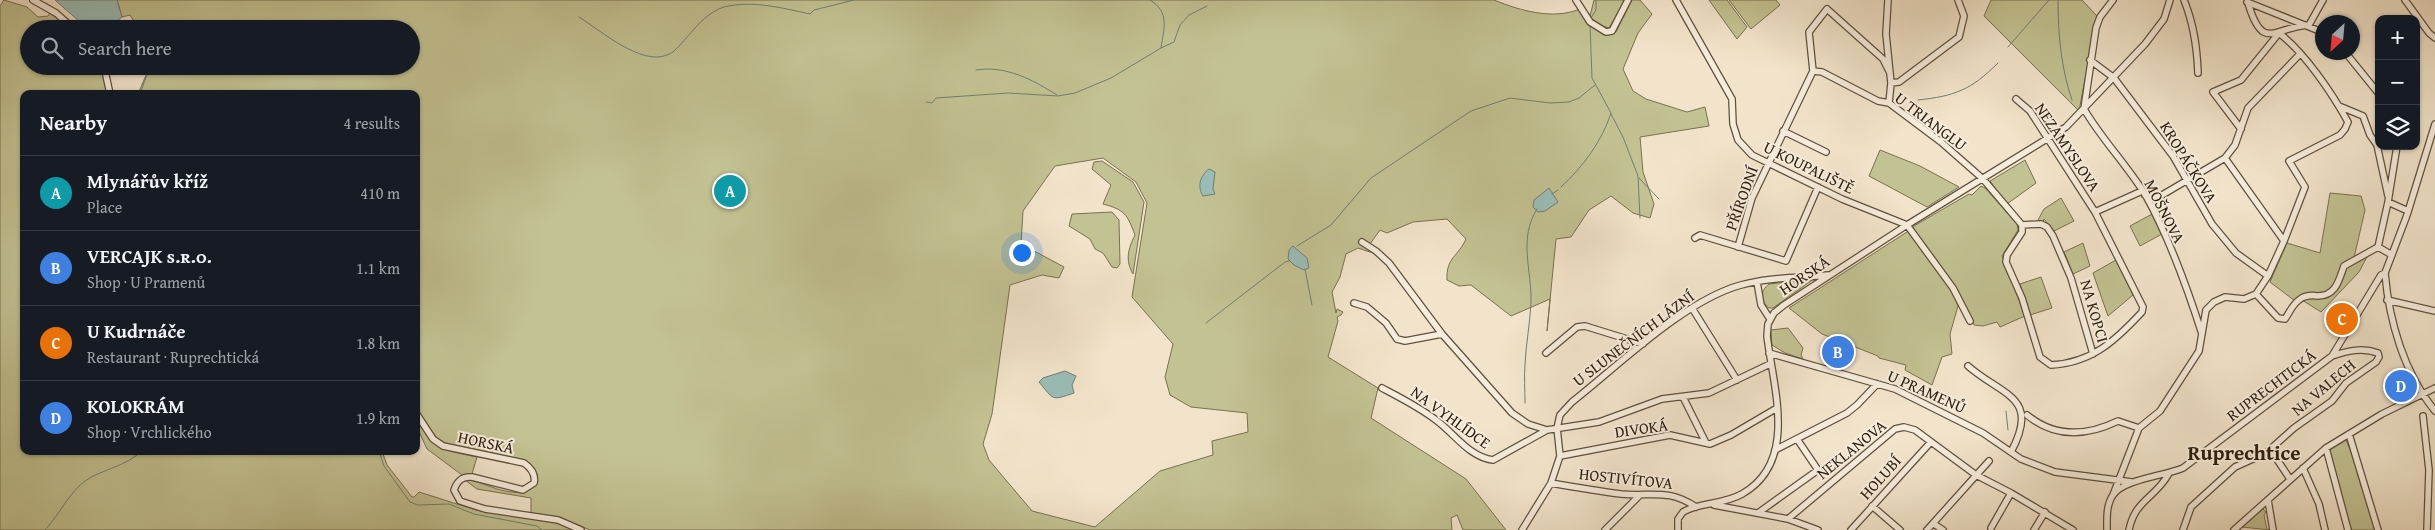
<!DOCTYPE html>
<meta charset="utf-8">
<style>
body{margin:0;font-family:"Gentium Book Plus",serif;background:#20242c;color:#f1f3f6}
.controls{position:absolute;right:15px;top:15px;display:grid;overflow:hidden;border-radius:10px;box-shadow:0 1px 4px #0004}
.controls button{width:45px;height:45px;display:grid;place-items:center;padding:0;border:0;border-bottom:1px solid #363941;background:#171b24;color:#f1f3f6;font:25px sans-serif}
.compass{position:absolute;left:2315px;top:15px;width:45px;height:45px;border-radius:50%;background:#171b24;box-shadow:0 1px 4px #0004;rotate:206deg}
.you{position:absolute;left:1021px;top:252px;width:18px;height:18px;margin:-12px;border:4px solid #fff;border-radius:50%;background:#1a73e8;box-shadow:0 0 0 8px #1a73e833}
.badge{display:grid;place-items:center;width:32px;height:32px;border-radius:50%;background:#c59692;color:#fff;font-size:16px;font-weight:700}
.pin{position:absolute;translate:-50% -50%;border:2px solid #fff;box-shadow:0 1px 5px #0006}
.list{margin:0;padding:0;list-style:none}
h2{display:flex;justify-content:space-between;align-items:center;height:65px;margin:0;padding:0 20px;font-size:21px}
h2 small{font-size:16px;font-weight:400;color:#9ea1a6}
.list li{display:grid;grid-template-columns:32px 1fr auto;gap:15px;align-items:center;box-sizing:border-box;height:75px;padding:0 20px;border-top:1px solid #363941}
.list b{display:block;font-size:19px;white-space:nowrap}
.list p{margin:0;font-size:16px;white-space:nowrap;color:#9ea1a6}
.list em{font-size:16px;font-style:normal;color:#9ea1a6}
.icon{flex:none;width:28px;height:28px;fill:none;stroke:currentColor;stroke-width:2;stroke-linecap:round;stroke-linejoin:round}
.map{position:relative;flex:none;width:2435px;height:530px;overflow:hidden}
.search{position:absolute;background:#171b24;box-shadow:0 1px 4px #0004;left:20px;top:20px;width:400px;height:55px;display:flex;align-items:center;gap:12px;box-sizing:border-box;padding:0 18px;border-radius:28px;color:#9ea1a6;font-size:19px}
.panel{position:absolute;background:#171b24;box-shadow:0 1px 4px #0004;left:20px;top:90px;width:400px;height:365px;border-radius:10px}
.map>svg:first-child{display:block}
</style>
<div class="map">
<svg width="2435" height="530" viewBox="0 0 2435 530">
<rect width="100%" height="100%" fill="#f2e4cb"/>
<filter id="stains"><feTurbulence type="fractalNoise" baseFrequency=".004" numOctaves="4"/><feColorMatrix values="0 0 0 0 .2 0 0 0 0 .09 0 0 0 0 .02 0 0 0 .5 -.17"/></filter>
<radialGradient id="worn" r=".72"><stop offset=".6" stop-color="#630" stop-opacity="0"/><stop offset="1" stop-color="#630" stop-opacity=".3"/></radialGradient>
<path fill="#c3c292" stroke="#787150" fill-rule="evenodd" d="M4 0 27 7 38 17 48 16 50 13 71 29H29V66H102L107 94H24V451H382L387 465 412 497H414L419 492 476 510 557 522 575 530H0V6Z
M117 0H1494C1521 11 1553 20 1580 9L1587 24 1609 35 1616 32 1632 0H1640L1652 14 1638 33 1623 69 1633 91 1646 99 1687 112 1705 107 1709 126 1640 137 1643 172 1654 204 1650 218 1633 213 1611 196 1589 210 1571 237 1556 239 1547 331 1550 299 1511 316 1471 285 1459 286 1447 280C1446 257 1458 257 1466 239L1447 219 1413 222 1387 233 1380 230 1370 244 1374 249 1373 253 1358 248 1346 254 1340 277 1332 292 1336 313 1337 309 1343 312 1341 315 1337 317 1338 321 1328 357 1378 388 1371 418 1466 479 1506 530H1463L1457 515 1451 518 1452 530H590L559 517 531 513V498L477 489 465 480H471C492 486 519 502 537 484 539 472 535 467 525 460L445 443 436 437 416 407V94H138L150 66H411V29H139L130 15 122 17ZM1103 158 1136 182 1147 203 1132 297 1173 344 1165 377 1170 395 1191 407 1247 413 1248 432 1212 441 1213 455 1160 471 1095 527 1032 511 989 460 983 444 992 414 1010 285 1042 275 1059 278 1064 267 1021 244 1023 211 1055 166Z
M1594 0H1625L1609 28 1595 24 1590 16Z
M1709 0H1727L1747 27 1737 39Z
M1729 0H1776L1780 5 1751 29Z
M1991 0H2082L2097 16 2079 111 1984 16Z
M1880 150 1920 166 1959 187 1927 207 1869 176Z
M2025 160 2036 183 2007 204 1990 181Z
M1102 161 1133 182 1144 202 1133 274C1125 260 1128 249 1135 235 1127 214 1125 210 1103 204L1111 185 1092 169 1094 162Z
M1981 186 1985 188 2017 224 2018 230 2002 256 2025 316 2000 327 1997 322 1983 326 1974 325 1969 314 1913 228 1914 226 1969 194 1972 195Z
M2330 193 2361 196 2365 210 2354 258 2331 289 2323 293 2302 294 2295 301 2270 282 2287 243 2320 253Z
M2061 198 2074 221 2054 231 2044 219 2043 222 2038 220 2044 209Z
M1112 212 1119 220 1120 264 1117 268 1112 267 1103 253 1095 249 1090 239 1069 226 1072 214Z
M2152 214 2162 234 2140 246 2130 226Z
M1910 230 1953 292 1958 306 1950 334 1952 354 1942 357 1932 385 1905 370 1906 365 1879 358 1878 356 1822 334 1789 308Z
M2083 243 2090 266 2073 274 2064 252Z
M2369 253 2359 272 2321 312 2302 300 2331 293 2344 269Z
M2116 260 2133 295 2108 316 2093 273Z
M2041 277 2052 308 2030 315 2020 284Z
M1814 279 1773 308H1769C1760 301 1760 291 1769 284Z
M1788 328 1803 348 1801 355 1803 359 1785 353 1772 345 1771 330Z
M416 418C437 449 441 450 477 457L472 474 462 475 427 449 416 425Z
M2346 440 2359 471 2357 473 2363 491 2366 492 2375 530H2349L2328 451Z
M2263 509 2266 512 2264 515 2267 529 2270 530 2242 527Z"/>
<path fill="#9bbeb9" stroke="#6f7f75" d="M55 0H117L122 17 107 29H88Z
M1209 169 1215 172 1213 189 1215 194 1203 196C1197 186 1200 176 1209 169Z
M1549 188 1558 202 1545 211 1538 212 1533 207 1534 200Z
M1293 246 1307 258 1309 268 1304 270 1294 265 1288 259 1289 250Z
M1065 371 1076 376 1072 385 1074 393C1051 401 1054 400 1039 382L1043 378Z"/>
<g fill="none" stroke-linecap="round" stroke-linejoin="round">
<path stroke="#6f7f75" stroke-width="1" d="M1150 0C1170 12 1164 28 1161 48L1174 42 1180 25 1189 15 1207 6
M2058 0C2058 34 2061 68 2072 100
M579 17C600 30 641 66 667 55 676 52 682 42 689 35 699 23 709 12 724 7 752 0 782 8 810 14L814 10 854 0
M1591 18 1596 10V0
M117 26 119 29
M2008 47 2049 0
M976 70C1006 65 1033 80 1057 95
M140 94 150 66
M1918 100C1955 96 1971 90 1998 63
M926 102 932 103 936 98 1008 93 1058 96 1075 93 1111 78 1161 48
M1611 114 1623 137 1638 176 1640 218
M1639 178 1659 199
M1561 187C1583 167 1602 141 1611 113L1592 78 1590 24
M1552 194 1558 190
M1297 246 1331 225 1371 178 1471 111 1510 98 1550 103 1569 102 1579 98 1595 85
M1305 269 1312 305
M1206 323 1285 262 1289 261
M1525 403C1525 390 1524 377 1525 364 1526 344 1530 323 1531 303 1532 270 1518 239 1537 209
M2006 411 2008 430
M379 451 384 466 410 502 418 505 449 504 474 514 537 526 542 530
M45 530C60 514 68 494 85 481 100 470 130 465 141 451"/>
<g stroke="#5e513d" stroke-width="8">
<path id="minor" d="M33 0 56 13 74 29
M1576 0 1590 22 1606 32 1612 31 1628 0
M1676 0 1732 99 1733 124 1738 140 1752 155 1842 199 1907 225
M1888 0 1886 34 1891 83 1889 103
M2184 0C2194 25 2197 47 2198 73
M2405 0 2429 33 2435 38
M2247 2 2322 32
M2248 3C2263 53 2274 27 2309 25L2323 0
M2345 52 2379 94
M2090 60 2114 78 2173 156 2212 224 2236 253 2268 276
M104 66 110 94
M1813 71 1822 72 1878 101 1889 103 1941 142 1983 179 2022 225V232L2007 255 2006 262 2022 298 2040 357 2051 365C2092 363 2116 340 2142 312L2143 307 2095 212 2030 111 2016 99
M1813 71 1809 32 1827 9 1883 59 1890 73
M1891 83 1899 82 1959 37 1964 16 1958 0
M2339 106 2363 116 2370 135 2377 145 2388 196
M2084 109C2102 140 2128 166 2146 196 2170 239 2187 287 2202 334
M2084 109 2096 28 2100 17 2113 0
M2241 129 2213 92 2241 80 2279 33
M1783 131 1826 152
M2397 146 2388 202 2408 211
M2225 158 2284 241
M2145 195 2157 198 2225 158 2235 145 2248 108 2300 54
M2388 202 2378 247 2392 255
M2095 212 2142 191
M1907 225 1953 288 1970 321
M2022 225 2041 224 2047 227 2053 236 2071 278 2093 354
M1695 238 1700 235 1786 261 1818 187
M1362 242 1376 251 1389 263 1442 334 1512 413 1528 424 1547 430
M1738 247 1752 198 1813 71
M2385 273C2389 321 2404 373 2435 411
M1757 282 1761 305 1770 319
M2256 294 2278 318 2285 319C2289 313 2293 304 2299 300 2305 295 2311 295 2318 296 2336 296 2339 280 2344 266L2378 247
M2387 300 2435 311
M1354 303 1367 307 1386 323 1397 339 1405 341 1442 334
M1692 308 1737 380
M1546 353 1577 327 1585 326 1643 344
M1769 353 1895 389 1983 433 2021 459 2055 472 2132 482
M1968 366C2002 396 2041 396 2011 452
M1382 388C1401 398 1419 407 1436 420 1455 434 1469 457 1493 460L1547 430 1599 422 1662 399 1709 393 1770 364
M1683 397 1706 443
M416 413 433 439 443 446 524 463C531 468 536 474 534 483L523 490 472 477C462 476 457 481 454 490L460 501 485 509 558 520 581 530
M2027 415C2055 438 2087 436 2118 421L2139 428
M2423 416 2429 470 2427 530
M2349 434 2378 530
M2326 448 2348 530
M1775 450 1847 413 1857 405 1877 384
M2266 453 2276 458 2290 479
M1560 456 1670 435 1710 444 1731 435 1777 408
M2303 468 2319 504 2325 530
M1551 483C1574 487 1597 491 1621 494 1652 497 1668 488 1696 507
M2113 495 2139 428 2160 411 2199 351 2206 310 2214 302 2225 297 2244 299 2256 294 2268 276 2284 241 2305 187 2289 161 2340 135 2345 129 2348 122C2332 93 2305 53 2279 33
M2268 500 2273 530
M1714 505 1788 519 1818 530
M1872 506 1900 530
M1758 513 1818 470 1797 439
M1788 519 1895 429 1904 427 1915 430 1976 475 2011 493 2073 530
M1934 524 1943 530
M1991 528 2011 493
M1522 530 1551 483 1560 456 1557 428 1560 415 1572 402C1619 365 1685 300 1741 285 1769 277 1800 278 1828 275
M1605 530 1639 496
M1678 530V519L1683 512C1699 502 1723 505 1742 494 1799 462 1773 387 1767 336L1768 324 1774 313 1784 305 1907 225 2066 127 2145 44 2164 19 2170 0
M1851 530 1930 443
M1927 530 1989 461
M2034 530 2045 512
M2107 530C2107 519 2106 505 2113 495 2124 479 2165 476 2183 468L2332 356 2381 275 2385 273 2407 215 2435 124
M2129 530C2135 500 2155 498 2168 475
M2183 530 2191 507 2235 467 2266 453 2294 428 2332 401 2346 383 2376 362 2379 357 2378 353C2362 347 2347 351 2332 356
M2234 530 2326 448 2382 414 2435 388"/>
</g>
<use href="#minor" stroke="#f7eddd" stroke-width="5.5"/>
</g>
<g text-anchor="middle" stroke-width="4" stroke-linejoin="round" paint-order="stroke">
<g font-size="16" fill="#2d200e" stroke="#f7eddd">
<text transform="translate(1931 121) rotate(37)" y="6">U TRIANGLU</text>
<text transform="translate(2068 147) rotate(56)" y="6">NEZAMYSLOVA</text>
<text transform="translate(2189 162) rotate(58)" y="6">KROPÁČKOVA</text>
<text transform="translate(1809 167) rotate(26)" y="6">U KOUPALIŠTĚ</text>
<text transform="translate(1741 198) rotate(-70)" y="6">PŘÍRODNÍ</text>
<text transform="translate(2165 211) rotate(63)" y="6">MOŠNOVA</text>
<text transform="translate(1804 275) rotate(-34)" y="6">HORSKÁ</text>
<text transform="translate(2095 311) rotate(74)" y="6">NA KOPCI</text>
<text transform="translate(1633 338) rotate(-37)" y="6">U SLUNEČNÍCH LÁZNÍ</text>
<text transform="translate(2271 385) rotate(-37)" y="6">RUPRECHTICKÁ</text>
<text transform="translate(2323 387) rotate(-40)" y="6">NA VALECH</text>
<text transform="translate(1927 391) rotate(24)" y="6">U PRAMENŮ</text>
<text transform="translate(1451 417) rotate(36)" y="6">NA VYHLÍDCE</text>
<text transform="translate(1641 428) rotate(-8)" y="6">DIVOKÁ</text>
<text transform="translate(486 442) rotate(12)" y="6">HORSKÁ</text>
<text transform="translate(1851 449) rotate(-39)" y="6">NEKLANOVA</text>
<text transform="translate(1880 477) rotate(-48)" y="6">HOLUBÍ</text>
<text transform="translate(1626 478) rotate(6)" y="6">HOSTIVÍTOVA</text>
</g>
<g font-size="21" font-weight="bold" fill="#2d200e" stroke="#f7eddd">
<text x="2244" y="460">Ruprechtice</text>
</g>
</g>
<rect width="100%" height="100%" filter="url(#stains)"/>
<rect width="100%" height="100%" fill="url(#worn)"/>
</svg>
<div class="controls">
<button>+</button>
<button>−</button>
<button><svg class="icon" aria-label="layers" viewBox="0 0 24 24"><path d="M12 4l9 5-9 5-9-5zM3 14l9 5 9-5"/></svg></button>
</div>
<svg class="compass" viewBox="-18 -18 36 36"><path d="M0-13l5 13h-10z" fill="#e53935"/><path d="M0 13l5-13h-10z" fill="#9ea1a6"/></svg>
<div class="you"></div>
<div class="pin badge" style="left:730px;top:191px;background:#0f9aa8">A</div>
<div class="pin badge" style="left:1838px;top:352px;background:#3f7fe0">B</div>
<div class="pin badge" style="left:2342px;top:319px;background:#e8710a">C</div>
<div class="pin badge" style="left:2401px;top:386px;background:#3f7fe0">D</div>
<div class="search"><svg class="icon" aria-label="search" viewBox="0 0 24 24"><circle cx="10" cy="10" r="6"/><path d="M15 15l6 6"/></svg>Search here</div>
<section class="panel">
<h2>Nearby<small>4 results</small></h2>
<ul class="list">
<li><span class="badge" style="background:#0f9aa8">A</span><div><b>Mlynářův kříž</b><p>Place</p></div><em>410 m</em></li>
<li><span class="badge" style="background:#3f7fe0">B</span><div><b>VERCAJK s.ʀ.ᴏ.</b><p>Shop · U Pramenů</p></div><em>1.1 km</em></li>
<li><span class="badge" style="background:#e8710a">C</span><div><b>U Kudrnáče</b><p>Restaurant · Ruprechtická</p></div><em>1.8 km</em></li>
<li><span class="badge" style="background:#3f7fe0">D</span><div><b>KOLOKRÁM</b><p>Shop · Vrchlického</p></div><em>1.9 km</em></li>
</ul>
</section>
</div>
